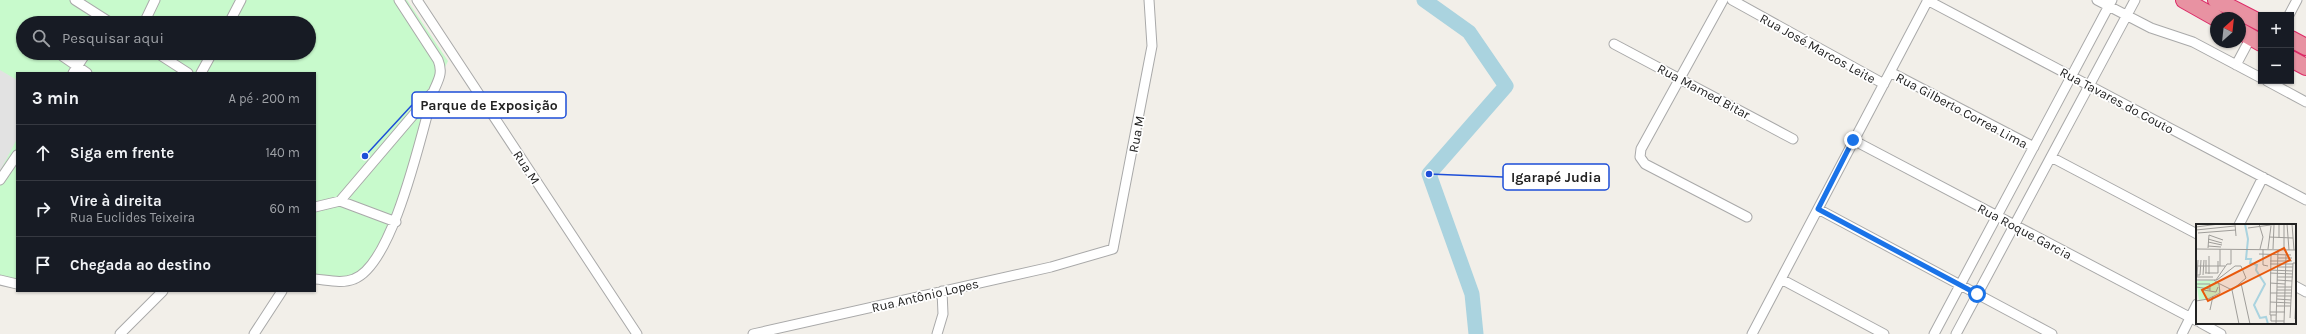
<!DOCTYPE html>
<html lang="pt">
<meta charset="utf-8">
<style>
body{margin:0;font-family:Karla,sans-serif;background:#20242c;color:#f1f3f6}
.controls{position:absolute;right:12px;top:12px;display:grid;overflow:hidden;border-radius:0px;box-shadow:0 1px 3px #0004}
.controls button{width:36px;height:36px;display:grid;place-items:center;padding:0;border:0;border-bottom:1px solid #363941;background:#171b24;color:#f1f3f6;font:20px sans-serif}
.compass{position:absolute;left:2210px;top:12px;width:36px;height:36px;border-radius:50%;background:#171b24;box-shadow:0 1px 3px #0004;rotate:27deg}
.stop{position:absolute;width:12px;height:12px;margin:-9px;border:3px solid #1a73e8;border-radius:50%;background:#fff}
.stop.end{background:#1a73e8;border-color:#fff;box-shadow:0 1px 4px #0008}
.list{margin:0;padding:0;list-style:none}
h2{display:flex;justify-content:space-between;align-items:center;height:52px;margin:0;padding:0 16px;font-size:17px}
h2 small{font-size:13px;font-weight:400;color:#9ea1a6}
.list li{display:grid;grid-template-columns:26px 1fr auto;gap:12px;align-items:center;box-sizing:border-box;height:56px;padding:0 16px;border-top:1px solid #363941}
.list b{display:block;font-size:15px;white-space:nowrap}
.list p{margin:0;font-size:13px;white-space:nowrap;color:#9ea1a6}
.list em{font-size:13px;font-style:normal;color:#9ea1a6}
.icon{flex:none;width:22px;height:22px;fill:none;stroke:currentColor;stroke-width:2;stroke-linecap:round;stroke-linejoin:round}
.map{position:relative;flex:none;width:2306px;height:334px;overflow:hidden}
.search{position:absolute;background:#171b24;box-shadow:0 1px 3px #0004;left:16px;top:16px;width:300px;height:44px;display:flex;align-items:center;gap:10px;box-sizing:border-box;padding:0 14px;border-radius:22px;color:#9ea1a6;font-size:15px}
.panel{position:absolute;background:#171b24;box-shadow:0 1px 3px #0004;left:16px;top:72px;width:300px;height:220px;border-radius:0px}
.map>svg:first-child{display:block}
</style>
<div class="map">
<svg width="2306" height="334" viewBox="0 0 2306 334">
<rect width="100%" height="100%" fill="#f2efe9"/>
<path fill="#c8facc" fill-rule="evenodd" d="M0 0H407L448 61 434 90 396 222 378 256 354 279H315V73H17V284L0 280ZM23 23H309V53H23Z"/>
<path fill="#e2e2e2" d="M0 70 17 80V139L0 171Z"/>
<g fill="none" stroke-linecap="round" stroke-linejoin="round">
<path stroke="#aad3df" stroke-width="15" d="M1424 0 1469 32 1506 86 1429 174 1472 294 1476 334"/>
<g stroke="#a9a9a9" stroke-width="11">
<path id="street" d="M75 0 111 23
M417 0 637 334
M1723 0 1641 149 1640 157 1645 164 1747 217
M1732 0 1884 84
M1927 0 2306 200
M2097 0 2151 28 2193 42 2261 78
M2289 15 2297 0
M144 23 155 0
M229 23 241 0
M1614 44 1793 139
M58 53 87 73
M157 53 188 73
M2236 65 2251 37
M1890 72 2034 147
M73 73 86 53
M201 73 212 53
M2267 81 2306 102
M1853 140 2197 321
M2051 157 2197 234
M0 180 17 155
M340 201 396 222
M315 207 340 201 432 93
M1818 209 2052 334
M2239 225 2263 177
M315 279C327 280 342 284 354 279 394 264 422 130 434 90 439 79 443 72 438 60L399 0
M1781 279 1884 334
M0 280 17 284
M2295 286 2306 292
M2201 323 2221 334
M120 334 163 291
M254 334 282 291
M753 334 1051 267 1113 249 1152 46 1149 0
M937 334 943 314 942 291
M1752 334 1928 0
M1934 334 2112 0
M1956 334 2135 0
M2182 334 2197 304"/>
</g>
<g stroke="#dc2a67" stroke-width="18">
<path id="highway" d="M2184 0 2216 18
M2216 0 2261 23
M2240 31 2261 43
M2291 39 2306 47
M2291 59 2306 67"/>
</g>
<use href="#street" stroke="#fff" stroke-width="9"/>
<use href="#highway" stroke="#e892a2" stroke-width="16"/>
</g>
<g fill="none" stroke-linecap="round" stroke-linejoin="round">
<path stroke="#1a73e8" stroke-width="5" d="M1853 140 1818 209 1977 294"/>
</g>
<g text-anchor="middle" stroke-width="3.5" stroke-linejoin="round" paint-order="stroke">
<g font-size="13" fill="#222" stroke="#fff">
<text transform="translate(1818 48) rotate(29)" y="5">Rua José Marcos Leite</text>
<text transform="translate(1704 91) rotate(28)" y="5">Rua Mamed Bitar</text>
<text transform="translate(2117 100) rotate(28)" y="5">Rua Tavares do Couto</text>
<text transform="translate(1962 110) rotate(28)" y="5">Rua Gilberto Correa Lima</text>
<text transform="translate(1136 134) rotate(-79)" y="5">Rua M</text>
<text transform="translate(527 167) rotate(57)" y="5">Rua M</text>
<text transform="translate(2025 231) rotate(28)" y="5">Rua Roque Garcia</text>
<text transform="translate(925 295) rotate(-13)" y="5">Rua Antônio Lopes</text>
</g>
</g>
<g transform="translate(2196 224)">
<rect width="100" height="100" fill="#f2efe9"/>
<path d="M17 56 23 60 24 68 12 75 3 76 0 57Z" fill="#c8facc"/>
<path fill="none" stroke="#aad3df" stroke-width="2" d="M49 0 52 15 50 35H55L54 39 61 41 60 46 69 60 58 81 64 94 70 93 72 100"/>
<path fill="none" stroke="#9f9d99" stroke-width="1" d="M39 0 40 12M63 0 67 13 64 25M83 0V14M91 0 93 26M96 0 98 26M0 3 23 0M52 4 82 0M0 6 39 2M2 9 40 6M73 13 97 14M12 15 26 19M12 18 26 21M12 22 25 23M12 24 13 11 27 16M0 25 100 26M67 25V41L72 42M72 25 75 2M77 25 78 1M88 25V0M63 30 95 31M75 30 74 91H80M82 34H96M2 36 1 53H17M74 37H96M74 40H97M0 42H29M24 42V25M82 43H97M74 46 97 47M9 49H22V37M10 49V36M74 49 97 50M13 50V32M1 51H4L5 36M7 51 8 36M81 53H97M0 56H21L39 42H45L50 54 36 66M20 56 31 40H35V26M81 56 96 57M22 59 36 66M45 59 54 100M74 59 89 60M0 60H14V67M0 63 14 65M81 63H96M7 66 20 68 22 63M36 66 43 100M81 66H96M74 69H96M81 72H96M81 75 95 76M0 77 12 75 24 69 23 60 18 56M74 78 95 79M81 82H95M14 86 17 72M74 88H89M75 91V97H88M94 94 97 39H100M99 95 100 71M3 100H19M80 100 82 26M88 100 90 31"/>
<path fill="#e8590c" fill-opacity="0.15" stroke="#e8590c" stroke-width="2" d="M88 24 94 36 12 77 6 66Z"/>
<rect width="100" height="100" fill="none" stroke="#222" stroke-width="2"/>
</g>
<path fill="none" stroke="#1d4ed8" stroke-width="1.5" d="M365 156L412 105M1429 174L1503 177"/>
<g fill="#1d4ed8" stroke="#fff" stroke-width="1.5">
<circle cx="365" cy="156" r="4"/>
<circle cx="1429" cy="174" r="4"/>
</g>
<g fill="#fff" stroke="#1d4ed8" stroke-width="1.5">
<rect x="412" y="92" width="154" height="26" rx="4"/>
<rect x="1503" y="164" width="106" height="26" rx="4"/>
</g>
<g font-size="14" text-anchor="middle" font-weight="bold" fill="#222">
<text x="489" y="110">Parque de Exposição</text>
<text x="1556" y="182">Igarapé Judia</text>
</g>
</svg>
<div class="controls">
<button>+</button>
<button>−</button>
</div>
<svg class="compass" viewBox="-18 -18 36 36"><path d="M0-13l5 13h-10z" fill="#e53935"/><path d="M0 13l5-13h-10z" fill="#9ea1a6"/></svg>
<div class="stop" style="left:1977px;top:294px"></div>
<div class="stop end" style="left:1853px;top:140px"></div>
<div class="search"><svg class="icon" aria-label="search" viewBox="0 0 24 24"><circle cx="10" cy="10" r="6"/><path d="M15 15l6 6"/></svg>Pesquisar aqui</div>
<section class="panel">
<h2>3 min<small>A pé · 200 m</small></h2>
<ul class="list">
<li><svg class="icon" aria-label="ahead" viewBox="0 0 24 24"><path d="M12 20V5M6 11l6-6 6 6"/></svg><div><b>Siga em frente</b></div><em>140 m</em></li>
<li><svg class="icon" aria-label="right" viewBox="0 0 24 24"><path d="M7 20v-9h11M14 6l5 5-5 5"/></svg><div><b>Vire à direita</b><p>Rua Euclides Teixeira</p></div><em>60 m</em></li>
<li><svg class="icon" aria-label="arrive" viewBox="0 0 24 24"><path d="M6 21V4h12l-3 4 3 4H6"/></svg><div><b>Chegada ao destino</b></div></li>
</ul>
</section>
</div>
